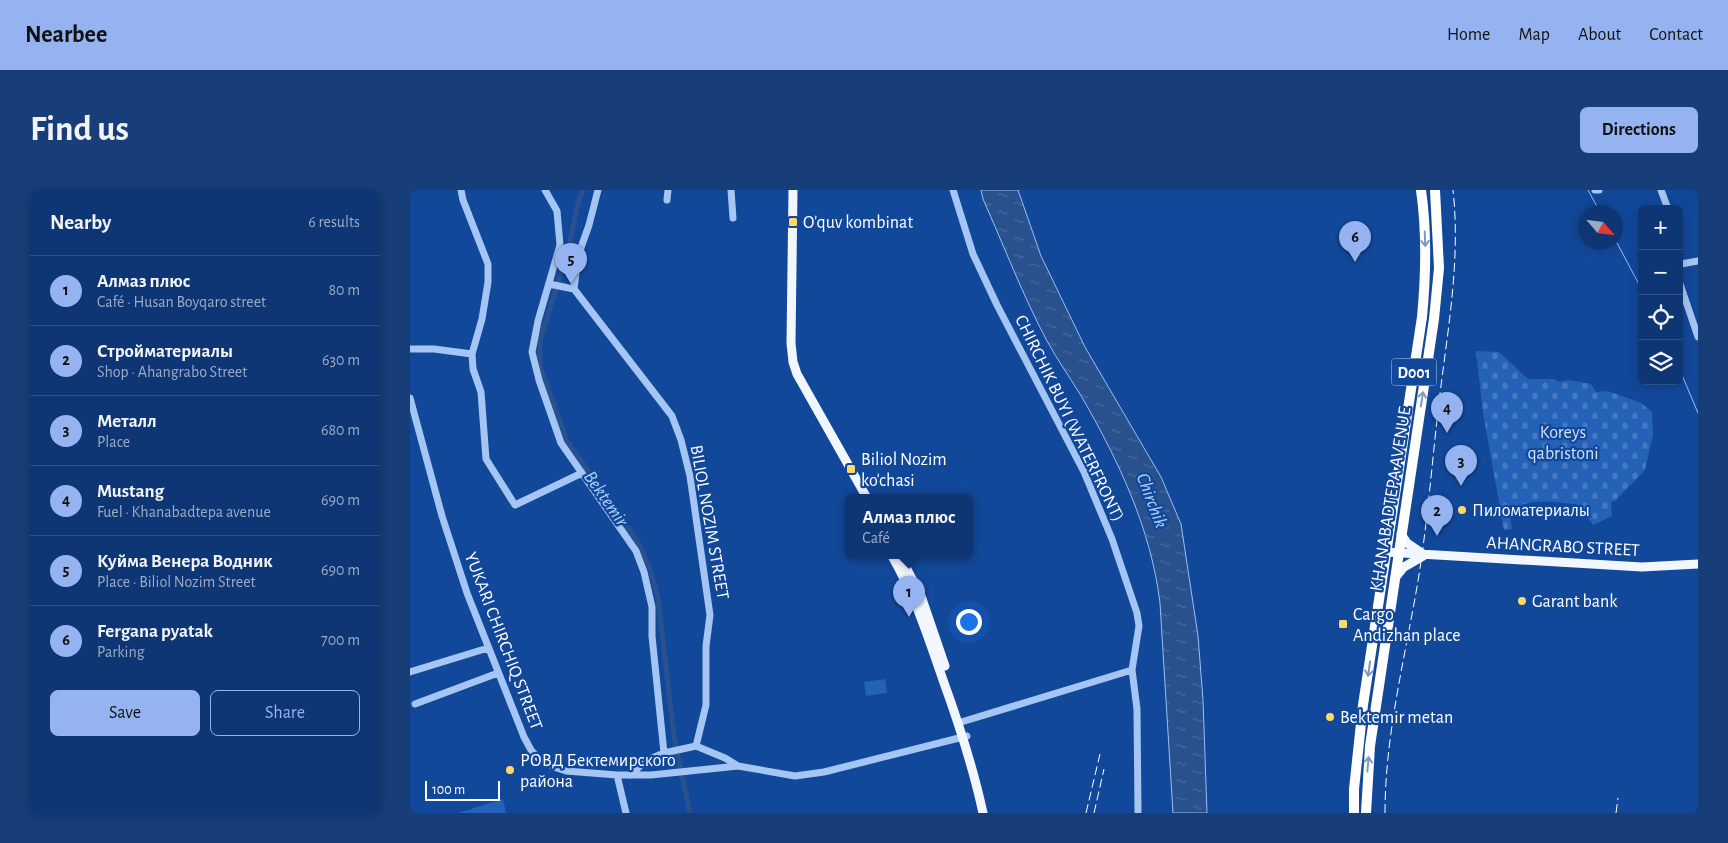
<!DOCTYPE html>
<meta charset="utf-8">
<style>
body{margin:0;font-family:"Alegreya Sans",sans-serif;background:#173e79;color:#f1f3f6}
.controls{position:absolute;right:15px;top:15px;display:grid;overflow:hidden;border-radius:8px;box-shadow:0 2px 12px #0003}
.controls button{width:45px;height:45px;display:grid;place-items:center;padding:0;border:0;border-bottom:1px solid #2e5086;background:#0e3674;color:#f1f3f6;font:25px sans-serif}
.compass{position:absolute;left:1168px;top:15px;width:45px;height:45px;border-radius:50%;background:#0e3674;box-shadow:0 2px 12px #0003;rotate:118deg}
.scale{position:absolute;left:15px;bottom:12px;width:75px;box-sizing:border-box;padding-left:5px;border:2px solid #fff;border-top:0;font-size:14px;line-height:18px;white-space:nowrap;color:#fff;-webkit-text-stroke:4px #12489a;paint-order:stroke}
.you{position:absolute;left:558px;top:431px;width:18px;height:18px;margin:-12px;border:4px solid #fff;border-radius:50%;background:#1a73e8;box-shadow:0 0 0 8px #1a73e833}
.badge{display:grid;place-items:center;width:32px;height:32px;border-radius:50%;background:#95b2f1;color:#111;font-size:16px;font-weight:700}
.pin{position:absolute;translate:-50% -41px;filter:drop-shadow(0 1px 2px #0008)}
.pin::after{content:'';position:absolute;top:26px;width:18px;height:15px;background:inherit;clip-path:polygon(0 0,100% 0,50% 100%)}
.popup{position:absolute;left:435px;top:304px;width:128px;height:65px;box-sizing:border-box;display:grid;place-content:center;border-radius:8px;background:#0e3674;filter:drop-shadow(0 1px 4px #0005);font-size:16px;white-space:nowrap;color:#9babc5}
.popup b{font-size:19px;color:#f1f3f6}
.popup::after{content:'';position:absolute;left:50%;top:100%;margin-left:-10px;border:10px solid transparent;border-top-color:#0e3674}
.list{margin:0;padding:0;list-style:none}
h2{display:flex;justify-content:space-between;align-items:center;height:65px;margin:0;padding:0 20px;font-size:21px}
h2 small{font-size:16px;font-weight:400;color:#9babc5}
.list li{display:grid;grid-template-columns:32px 1fr auto;gap:15px;align-items:center;box-sizing:border-box;height:70px;padding:0 20px;border-top:1px solid #2e5086}
.list b{display:block;font-size:19px;white-space:nowrap}
.list p{margin:0;font-size:16px;white-space:nowrap;color:#9babc5}
.list em{font-size:16px;font-style:normal;color:#9babc5}
.actions{display:flex;gap:10px;padding:15px 20px}
.actions a{flex:1;padding:11px 0;border:1px solid #95b2f1;border-radius:8px;text-align:center;font-size:18px;color:#95b2f1}
.actions .main{background:#95b2f1;color:#111}
.icon{flex:none;width:28px;height:28px;fill:none;stroke:currentColor;stroke-width:2;stroke-linecap:round;stroke-linejoin:round}
.map{position:relative;flex:none;width:1288px;height:623px;overflow:hidden;border-radius:8px}
header{display:flex;align-items:center;gap:30px;box-sizing:border-box;height:70px;padding:0 25px;background:#95b2f1;color:#111}
header strong{font-size:24px}
nav{display:flex;gap:28px;margin-inline-start:auto;font-size:18px}
.intro{display:flex;align-items:center;justify-content:space-between;box-sizing:border-box;height:120px;padding:0 30px}
h1{margin:0;font-size:35px}
.button{padding:12px 22px;border-radius:8px;background:#95b2f1;color:#111;font-size:18px;font-weight:700}
main{display:flex;gap:30px;padding:0 30px}
aside{flex:1;background:#0e3674;border-radius:8px;box-shadow:0 2px 12px #0003}
.map>svg:first-child{display:block}
</style>
<header>
<strong>Nearbee</strong>
<nav><a>Home</a><a>Map</a><a>About</a><a>Contact</a></nav>
</header>
<div class="intro"><h1>Find us</h1><a class="button">Directions</a></div>
<main>
<aside>
<h2>Nearby<small>6 results</small></h2>
<ul class="list">
<li><span class="badge">1</span><div><b>Алмаз плюс</b><p>Café · Husan Boyqaro street</p></div><em>80 m</em></li>
<li><span class="badge">2</span><div><b>Стройматериалы</b><p>Shop · Ahangrabo Street</p></div><em>630 m</em></li>
<li><span class="badge">3</span><div><b>Металл</b><p>Place</p></div><em>680 m</em></li>
<li><span class="badge">4</span><div><b>Mustang</b><p>Fuel · Khanabadtepa avenue</p></div><em>690 m</em></li>
<li><span class="badge">5</span><div><b>Куйма Венера Водник</b><p>Place · Biliol Nozim Street</p></div><em>690 m</em></li>
<li><span class="badge">6</span><div><b>Fergana pyatak</b><p>Parking</p></div><em>700 m</em></li>
</ul>
<div class="actions"><a class="main">Save</a><a>Share</a></div>
</aside>
<div class="map">
<svg width="1288" height="623" viewBox="0 0 1288 623">
<defs>
<pattern id="cemetery-stones" width="16" height="16" patternUnits="userSpaceOnUse" patternTransform="scale(1.25)"><rect width="16" height="16" fill="#2462b8"/><path d="M2 7V4a2 2 0 0 1 4 0v3zM10 15v-3a2 2 0 0 1 4 0v3z" fill="#457ac3"/></pattern>
<pattern id="water-ripples" width="26" height="14" patternUnits="userSpaceOnUse" patternTransform="scale(1.25)"><rect width="26" height="14" fill="#29518e"/><path d="M2 4q2-2 4 0t4 0M15 11q2-2 4 0t4 0" fill="none" stroke="#496b9f"/></pattern>
</defs>
<rect width="100%" height="100%" fill="#12489a"/>
<path fill="url(#cemetery-stones)" d="M1066 161 1089 162 1118 189H1144L1149 192 1158 190 1181 194 1186 202 1198 201 1231 213 1242 222 1243 244 1235 280 1205 311 1201 312 1202 326 1183 335 1169 315C1153 313 1121 307 1107 318 1105 320 1102 324 1100 327L1102 339 1094 340 1073 223Z"/>
<path fill="#2462b8" d="M475 489 477 503 456 506 454 492Z
M93 609 96 623H48Z"/>
<path fill="url(#water-ripples)" stroke="#97c0f7" d="M571 0H608L631 66 675 157 751 287 771 334 788 446 793 510 797 623H763L750 413C741 339 709 272 673 209 661 189 648 171 637 151 613 106 594 56 573 9Z"/>
<g fill="none" stroke-linecap="round" stroke-linejoin="round">
<path stroke="#97c0f7" stroke-width="1" d="M1178 0 1190 22
M1206 51 1232 100
M1269 178 1288 223"/>
<path stroke="#29518e" stroke-width="5" d="M173 0 168 13 158 61 130 150V176L157 251 228 352 240 379 248 408 264 547 280 623"/>
<path stroke="#a5c6f4" stroke-width="7" d="M51 0 53 10 78 74V92L72 129 62 164 63 179 71 202 76 269 105 315 172 283
M135 0 147 21 150 55 128 131 122 162 129 190 151 253 226 361 234 382 242 417V446L254 563
M188 0 179 35 168 66 164 99 262 226 271 250 280 286 300 425 296 456V515L286 556
M321 0 323 28
M543 0 563 64 587 115 674 282 702 349 727 423 729 436 722 480 727 519 728 623
M1185 0H1189
M1251 0 1258 19
M257 10 258 0
M1271 74 1288 71
M1269 91 1288 147
M139 94 164 99
M0 159H24L62 164
M0 208 32 326 57 403 114 547 121 560 129 569 144 577 156 581 207 585H241L328 576 385 586 414 582 557 546
M0 482 78 458
M5 514 88 483
M548 533 722 480
M207 585 216 623
M221 585 235 571 254 563 286 556 315 568 328 576"/>
<path stroke="#f2f6ff" stroke-width="9" d="M383 0 381 153 383 172 387 184 457 308
M991 344 997 353 1013 364
M976 362 1232 377 1288 374
M482 366C505 406 518 447 533 490 549 534 563 577 573 623
M490 366 511 406 535 476
M985 388 994 377 1013 366"/>
<path stroke="#fff" stroke-width="10" d="M944 623V599L953 515 1012 127C1016 85 1017 42 1011 0
M956 623 960 556 1024 129 1029 78 1025 0"/>
<path stroke="#fff" stroke-width="1" stroke-dasharray="9 4" stroke-linecap="butt" d="M676 623 690 564
M684 623 694 579
M975 623C975 545 995 468 1008 391 1019 324 1023 256 1032 188 1040 126 1050 63 1043 0
M1206 623 1208 608"/>
</g>
<defs><path id="oneway-shaft" d="M-6 0H5M1.5-3L5.5 0L1.5 3" fill="none" stroke-width="1.6" stroke-linecap="round" stroke-linejoin="round" transform="scale(1.25)"/></defs>
<g stroke="#7d9ac7">
<use href="#oneway-shaft" transform="translate(1015 49) rotate(88)"/>
<use href="#oneway-shaft" transform="translate(1012 209) rotate(-81)"/>
<use href="#oneway-shaft" transform="translate(959 479) rotate(98)"/>
<use href="#oneway-shaft" transform="translate(958 574) rotate(-85)"/>
</g>
<g fill="#ffd968" stroke="#12489a" stroke-width="2">
<rect x="378" y="27" width="10" height="10" rx="2.5"/>
<rect x="436" y="274" width="10" height="10" rx="2.5"/>
<circle cx="1052" cy="320" r="5"/>
<circle cx="1112" cy="411" r="5"/>
<rect x="928" y="429" width="10" height="10" rx="2.5"/>
<circle cx="920" cy="527" r="5"/>
<circle cx="100" cy="580" r="5"/>
</g>
<g text-anchor="middle" stroke-width="4.5" stroke-linejoin="round" paint-order="stroke">
<rect fill="#12489a" stroke="#b8c8e1" stroke-width="1" x="981.5" y="168.5" width="45" height="27" rx="4"/>
<g font-size="16" font-weight="bold" fill="#fff">
<text x="1004" y="188">D001</text>
</g>
<g font-size="18" fill="#fff" stroke="#12489a" text-anchor="start">
<text x="393" y="38">O'quv kombinat</text>
<text x="451" y="275">Biliol Nozim<tspan x="451" dy="21">ko'chasi</tspan></text>
<text x="1062" y="326">Пиломатериалы</text>
<text x="1122" y="417">Garant bank</text>
<text x="943" y="430">Cargo<tspan x="943" dy="21">Andizhan place</tspan></text>
<text x="930" y="533">Bektemir metan</text>
<text x="110" y="576">РОВД Бектемирского<tspan x="110" dy="21">района</tspan></text>
</g>
<g font-size="18" fill="#fff" stroke="#12489a">
<text transform="translate(660 228) rotate(64)" y="6">CHIRCHIK BUYI (WATERFRONT)</text>
<text transform="translate(980 309) rotate(-81)" y="6">KHANABADTEPA AVENUE</text>
<text transform="translate(300 332) rotate(80)" y="6">BILIOL NOZIM STREET</text>
<text transform="translate(1153 356) rotate(3)" y="6">AHANGRABO STREET</text>
<text transform="translate(94 451) rotate(69)" y="6">YUKARI CHIRCHIQ STREET</text>
</g>
<g font-size="18" fill="#cde1fe" stroke="#12489a">
<text x="1153" y="248">Koreys<tspan x="1153" dy="21">qabristoni</tspan></text>
</g>
<g font-size="19" font-style="italic" fill="#b1d0fa" stroke="#12489a">
<text transform="translate(197 308) rotate(55)" y="7">Bektemir</text>
<text transform="translate(743 310) rotate(69)" y="7">Chirchik</text>
</g>
</g>
</svg>
<div class="controls">
<button>+</button>
<button>−</button>
<button><svg class="icon" aria-label="locate" viewBox="0 0 24 24"><circle cx="12" cy="12" r="6"/><path d="M12 2v4M12 18v4M2 12h4M18 12h4"/></svg></button>
<button><svg class="icon" aria-label="layers" viewBox="0 0 24 24"><path d="M12 4l9 5-9 5-9-5zM3 14l9 5 9-5"/></svg></button>
</div>
<svg class="compass" viewBox="-18 -18 36 36"><path d="M0-13l5 13h-10z" fill="#e53935"/><path d="M0 13l5-13h-10z" fill="#9babc5"/></svg>
<div class="scale">100 m</div>
<div class="you"></div>
<div class="pin badge" style="left:499px;top:427px">1</div>
<div class="popup"><b>Алмаз плюс</b>Café</div>
<div class="pin badge" style="left:1027px;top:346px">2</div>
<div class="pin badge" style="left:1051px;top:296px">3</div>
<div class="pin badge" style="left:1037px;top:243px">4</div>
<div class="pin badge" style="left:161px;top:94px">5</div>
<div class="pin badge" style="left:945px;top:72px">6</div>
</div>
</main>
